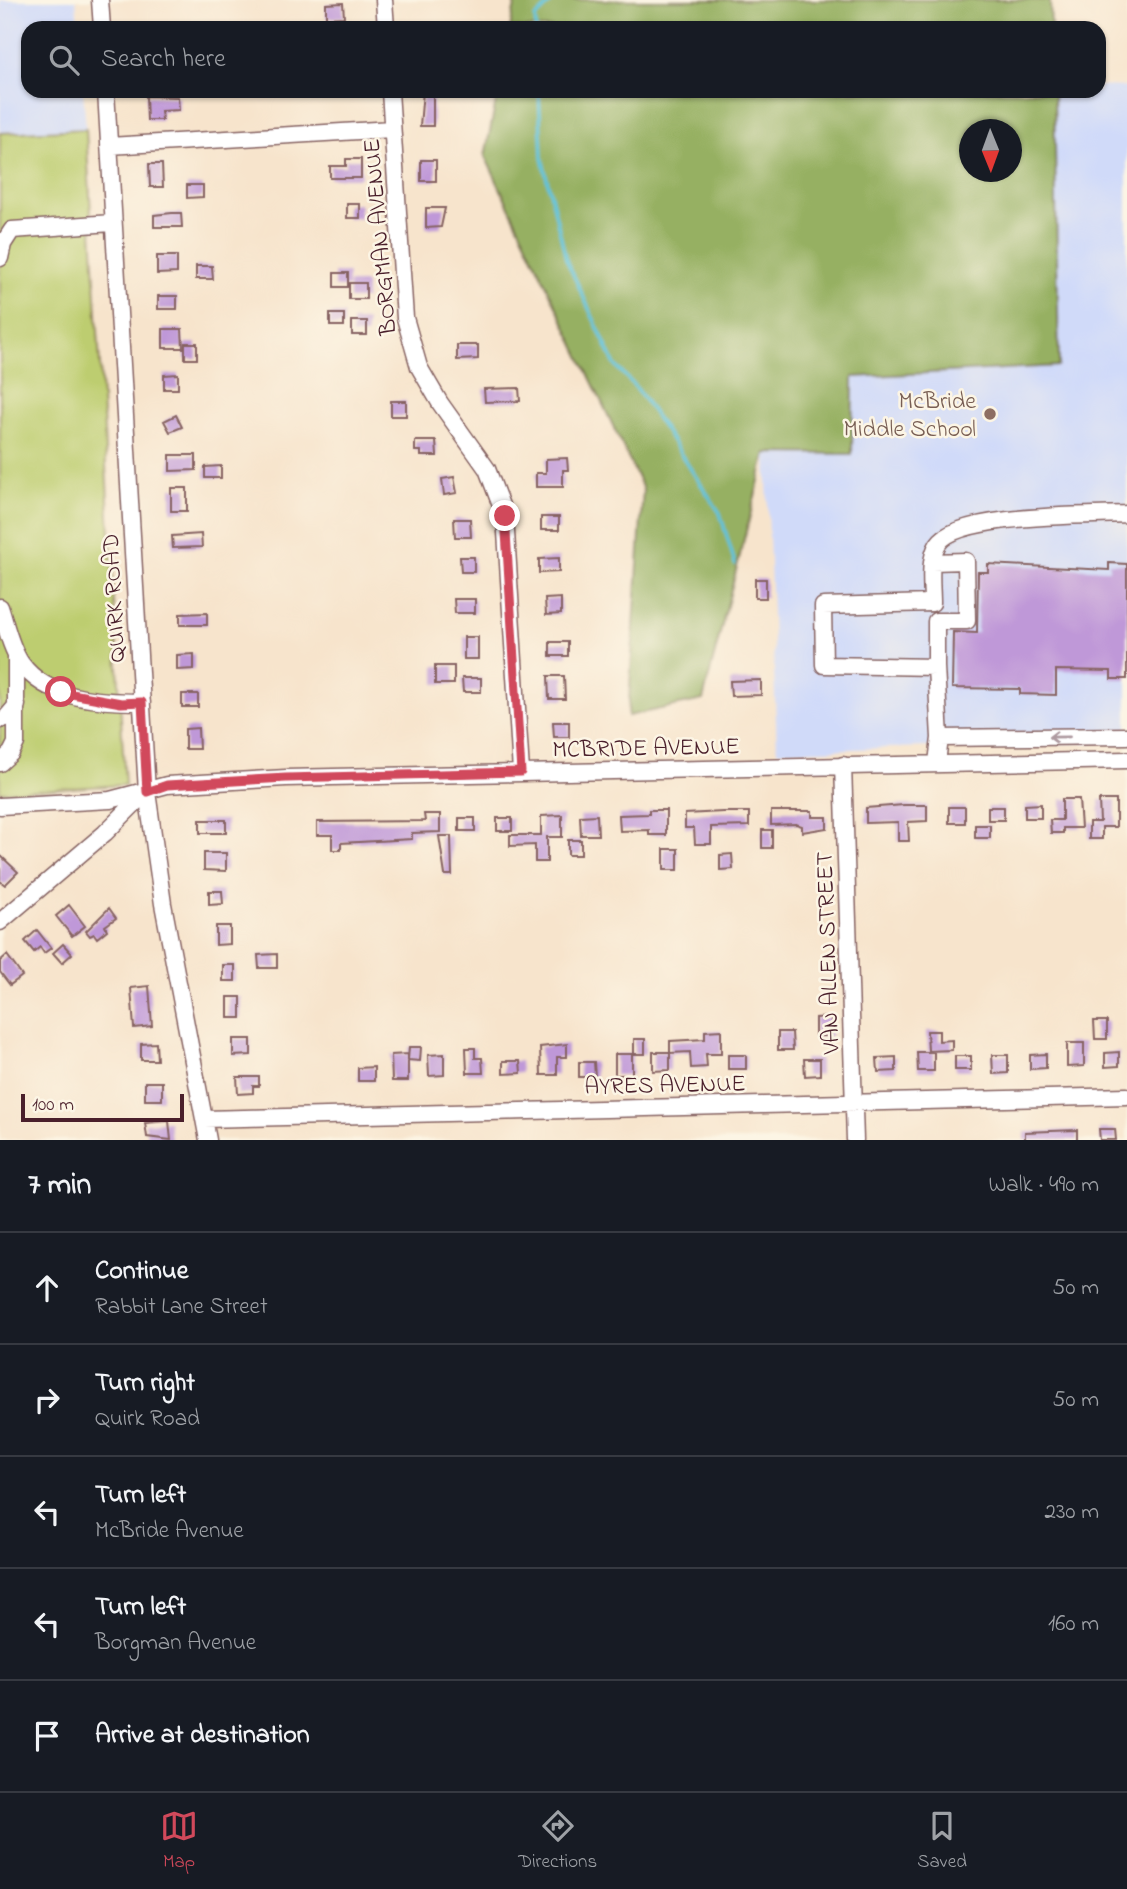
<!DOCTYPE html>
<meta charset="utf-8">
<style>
body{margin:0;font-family:"Indie Flower",sans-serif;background:#20242c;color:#f1f3f6}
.compass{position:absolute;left:959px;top:119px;width:63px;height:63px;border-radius:50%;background:#171b24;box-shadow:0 2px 5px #0004;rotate:179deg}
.scale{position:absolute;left:21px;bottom:18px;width:163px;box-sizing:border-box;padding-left:7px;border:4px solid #4a1f2b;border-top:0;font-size:19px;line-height:24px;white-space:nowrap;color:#4a1f2b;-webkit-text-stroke:5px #fcf5e5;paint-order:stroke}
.stop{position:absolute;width:21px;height:21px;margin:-16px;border:5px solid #d1495b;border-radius:50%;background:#fff}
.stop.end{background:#d1495b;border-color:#fff;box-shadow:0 2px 7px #0008}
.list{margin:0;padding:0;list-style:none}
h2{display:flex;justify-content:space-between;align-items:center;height:91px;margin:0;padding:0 28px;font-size:30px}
h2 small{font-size:23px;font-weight:400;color:#9ea1a6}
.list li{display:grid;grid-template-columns:46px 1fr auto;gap:21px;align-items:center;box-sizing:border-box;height:112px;padding:0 28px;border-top:2px solid #363941}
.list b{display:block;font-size:26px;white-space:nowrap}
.list p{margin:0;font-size:23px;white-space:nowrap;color:#9ea1a6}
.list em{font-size:23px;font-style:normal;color:#9ea1a6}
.icon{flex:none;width:38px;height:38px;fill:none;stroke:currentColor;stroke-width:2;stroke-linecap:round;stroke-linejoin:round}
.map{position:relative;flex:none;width:1127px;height:1140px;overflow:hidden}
.search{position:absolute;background:#171b24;box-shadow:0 2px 5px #0004;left:21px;right:21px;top:21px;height:77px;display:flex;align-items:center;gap:18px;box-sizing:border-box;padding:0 24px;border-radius:21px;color:#9ea1a6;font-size:26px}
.sheet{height:651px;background:#171b24}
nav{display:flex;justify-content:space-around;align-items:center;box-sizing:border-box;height:98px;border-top:2px solid #363941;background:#171b24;font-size:19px;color:#9ea1a6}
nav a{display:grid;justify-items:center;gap:4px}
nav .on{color:#d1495b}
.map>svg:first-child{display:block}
</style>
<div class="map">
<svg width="1127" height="1140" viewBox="0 0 1127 1140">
<rect width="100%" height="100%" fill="#fcf5e5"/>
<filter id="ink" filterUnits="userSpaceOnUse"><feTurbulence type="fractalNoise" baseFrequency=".0143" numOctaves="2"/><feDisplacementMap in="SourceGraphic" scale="14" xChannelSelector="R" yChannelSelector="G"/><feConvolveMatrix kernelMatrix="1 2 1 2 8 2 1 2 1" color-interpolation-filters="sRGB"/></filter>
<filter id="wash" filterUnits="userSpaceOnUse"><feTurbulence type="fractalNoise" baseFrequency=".00686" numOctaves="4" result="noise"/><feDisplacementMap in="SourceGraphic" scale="28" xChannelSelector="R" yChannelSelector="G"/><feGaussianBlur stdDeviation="1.57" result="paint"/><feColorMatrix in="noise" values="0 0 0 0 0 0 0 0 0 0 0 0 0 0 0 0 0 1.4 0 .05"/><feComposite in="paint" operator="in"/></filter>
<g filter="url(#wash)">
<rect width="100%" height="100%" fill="#f7e4cc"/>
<path fill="#d0daf9" d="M0 0H76L78 28H28V91H83L86 129 0 133Z
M1099 86 1127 87V742L777 751 766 452 852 454 853 377 1059 366 1054 91H1099Z"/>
<path fill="#bdcd6f" stroke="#84764d" stroke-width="2" d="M86 129 125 785 0 792V133Z"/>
<path fill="#96b062" stroke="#706846" stroke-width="2" fill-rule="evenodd" d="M516 0H1050L1051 28H510Z
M498 91H1054L1059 366 853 377 852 454 766 453 703 700 628 716 643 489 485 156ZM970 130H1012V172H970Z"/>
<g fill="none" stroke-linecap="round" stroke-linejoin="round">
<path stroke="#5ec3dc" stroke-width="3.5" d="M536 28 535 18 554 0
M539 91 542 158 566 259 615 365 638 390 720 513 735 564"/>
</g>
<g id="blocks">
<path fill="#bf98d8" d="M343 3 344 17 326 18V4Z
M423 91H433V126H420Z
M146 96 178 97 179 110 161 111 162 120H147Z
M346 159H361V178H330V166H346Z
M421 160H436V181H421Z
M149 164H162L163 187H150Z
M187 185H203V197L187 198Z
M347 204H360V218H347Z
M426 208H445L441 227 426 228Z
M172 213H181L182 227H154V215Z
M157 256H177V273L157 274Z
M196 266H212L213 279H196Z
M334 273H348V287H334Z
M349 283H366V299H349Z
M158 296H177V309H158Z
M330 314H344V326H330Z
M352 321H367V335H352Z
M163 329H182L183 348H163Z
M185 343H197V359H185Z
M457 345H478V359L457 360Z
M178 374V389H164V375Z
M519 388 520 401 485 402 484 389Z
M391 401H406V416H391Z
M176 415 182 427 170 432 164 421Z
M415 441H436L437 456H421V451H415Z
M170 455H196V470L170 471Z
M567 458 568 470H563V487H536V473H546V459Z
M221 466V478H205V467Z
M454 477 457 493 444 495 442 479Z
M171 488H187V511H171Z
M541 517H559V530H541Z
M454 519H470L471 537H455Z
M201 534 202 547 173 548 172 536Z
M460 557H474V572H461Z
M559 558V572L539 573V559Z
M1109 563 1127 564V679H1111V671L1056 670V695L1020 694V689L952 688 953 632 977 633 978 572H988V564L1109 570Z
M755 579H766V598H755Z
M561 598V614L546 615 545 599Z
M454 599H475V613H455Z
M207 613V625H180V614Z
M464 637H478V659H464Z
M550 642H568V656H550Z
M194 654V669L177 670V655Z
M435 666H454V684H435Z
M548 676H564L565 699H549Z
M462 678H481V692H463Z
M761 680V695L731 696 730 681Z
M182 694H198V707H182Z
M553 722H569V737H554Z
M198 728 199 749H185V729Z
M1062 799H1079L1081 828H1063V833H1051L1050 820H1062Z
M1099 800H1116V827H1102V839H1089V822H1100Z
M1041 804V818H1025V805Z
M904 805H927V821L908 822 909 841H898V822L866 823V808Z
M949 807H965V823H949Z
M988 807H1004V820H988Z
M649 810H666V835H649V830L620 831 619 815 649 814Z
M771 811H812V817H827V828L802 832V826L796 824 771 825Z
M723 812H749V826L711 827V844H695L694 828H685V814Z
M424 814H440V832L412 833V839L341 843V850H332V835H317V822L425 821Z
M562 815V837H547V862H535V845L510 846V835H541V816Z
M597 815 598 835H581L580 816Z
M459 818H475V831H459Z
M497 818H512V831H497Z
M200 820H226V833H200Z
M975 825H990V838H975Z
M762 830H772V848H762Z
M439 836H451L452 875H445Z
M568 840H581V855H568Z
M664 849H678V870H664Z
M204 853H226V871L204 870Z
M732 854 733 869 720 870V855Z
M0 855 18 872 5 885 0 881Z
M209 891H222L223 904 209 905Z
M69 905 85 926 72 936 56 916Z
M109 908 116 918 105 926 107 930 97 938 94 934 90 936 86 931Z
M216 926H230V944L216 945Z
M37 930 51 948 44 953 40 947 34 952 25 941Z
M63 944 72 954 62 963 53 953Z
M277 954V968H259L258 955Z
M7 955 22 976 10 985 0 972V961Z
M223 965H235V981H223Z
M149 986 152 1026 134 1028 131 988Z
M228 997H241V1018H228Z
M831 1017V1036H815V1018Z
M1094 1021H1107V1039H1095Z
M721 1030V1054H706L707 1067 691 1068 690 1052 670 1053V1041L705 1039V1031Z
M927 1031H939V1041L952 1040V1050L928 1051Z
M778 1032H792L793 1050H778Z
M233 1039H251V1055L233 1056Z
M634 1039H645V1054H634Z
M156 1043 157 1060H141V1044Z
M1067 1043H1084V1066L1067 1067Z
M567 1044V1057H557V1075H541L540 1047Z
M409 1047H421L420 1061 408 1060Z
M466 1048H475V1058H482L483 1073H467Z
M653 1052H670V1070L653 1071Z
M917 1052H934V1071H918Z
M1119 1052V1066L1105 1067V1053Z
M408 1054V1081H392L391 1055Z
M444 1054V1075L429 1076 428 1055Z
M615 1054H632V1075H615Z
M1046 1054V1068L1030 1069V1055Z
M728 1055H746V1069H728Z
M992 1055H1008V1073L993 1074Z
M955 1056H971V1070H955Z
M896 1057V1071L878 1072 877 1058Z
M804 1059H820V1075L805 1076Z
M503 1061H520L521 1073 503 1074Z
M579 1062H594L595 1077H579Z
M374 1067V1081H358V1068Z
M237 1077H259V1086H253V1093L238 1094Z
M145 1082H162V1100H145Z
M169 1121 171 1140 147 1137 145 1123Z
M1099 1129H1115L1116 1140H1100Z
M1077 1130V1140H1025V1132Z"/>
</g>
</g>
<g filter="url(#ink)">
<use href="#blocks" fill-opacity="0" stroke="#876463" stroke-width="2"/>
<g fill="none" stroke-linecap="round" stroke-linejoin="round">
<g stroke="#876463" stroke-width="19">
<path id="minor" d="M100 0 102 28
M384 0 386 28
M106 91 147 792 163 904 208 1140
M390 91 405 318 419 367 440 403 487 469 505 516 521 772
M109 146 392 129
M0 258 3 244 12 230 112 223
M932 562 966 561 967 621H936V667
M0 607C6 625 10 647 21 663 47 700 101 702 142 702
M0 720 6 718 17 705
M940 738 936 667 824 665 823 606 932 603C932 585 928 560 938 544 957 513 1090 516 1127 514
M0 763 11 753 16 743V655
M937 763 940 738 1127 736
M843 765 855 1140
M0 806 110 800 167 785 286 778 1127 760
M0 922 105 833 145 793
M204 1119 1127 1096"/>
</g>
<use href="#minor" stroke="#fff" stroke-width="16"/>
</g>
<defs><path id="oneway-shaft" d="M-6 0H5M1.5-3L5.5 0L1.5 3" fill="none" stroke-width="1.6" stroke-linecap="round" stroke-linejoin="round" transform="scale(1.75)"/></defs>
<use stroke="#ae9aa0" href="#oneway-shaft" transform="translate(1059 737) rotate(179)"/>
</g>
<g fill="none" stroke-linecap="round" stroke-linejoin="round" filter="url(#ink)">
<path stroke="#d1495b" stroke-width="9" d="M61 692 121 703 142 702 147 792 167 785 286 778 521 772 505 516"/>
</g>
<circle fill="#8d6e63" stroke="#fcf5e5" stroke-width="2.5" cx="990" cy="414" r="7"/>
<g text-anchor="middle" stroke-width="5" stroke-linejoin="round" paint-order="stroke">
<g font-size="24" fill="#4a1f2b" stroke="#fcf5e5">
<text transform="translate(379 237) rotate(-95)" y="8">BORGMAN AVENUE</text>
<text transform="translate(113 598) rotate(-93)" y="8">QUIRK ROAD</text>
<text transform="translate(646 747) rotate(-1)" y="8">MCBRIDE AVENUE</text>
<text transform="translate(827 953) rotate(-92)" y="8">VAN ALLEN STREET</text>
<text transform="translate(665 1084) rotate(-1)" y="8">AYRES AVENUE</text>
</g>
<g font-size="24" fill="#785e54" stroke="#fcf5e5" text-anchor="end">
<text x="976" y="408">McBride<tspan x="976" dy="28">Middle School</tspan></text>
</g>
</g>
</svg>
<svg class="compass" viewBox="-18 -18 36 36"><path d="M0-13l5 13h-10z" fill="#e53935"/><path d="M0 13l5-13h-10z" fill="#9ea1a6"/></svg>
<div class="scale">100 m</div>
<div class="stop" style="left:61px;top:692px"></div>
<div class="stop end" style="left:505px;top:516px"></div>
<div class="search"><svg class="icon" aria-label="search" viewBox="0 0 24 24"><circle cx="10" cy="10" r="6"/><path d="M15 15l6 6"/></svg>Search here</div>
</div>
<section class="sheet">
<h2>7 min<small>Walk · 490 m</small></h2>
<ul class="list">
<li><svg class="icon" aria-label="ahead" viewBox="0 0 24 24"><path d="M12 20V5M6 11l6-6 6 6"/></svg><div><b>Continue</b><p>Rabbit Lane Street</p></div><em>50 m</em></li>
<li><svg class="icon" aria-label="right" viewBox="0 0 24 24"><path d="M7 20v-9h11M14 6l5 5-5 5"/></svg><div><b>Turn right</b><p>Quirk Road</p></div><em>50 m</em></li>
<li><svg class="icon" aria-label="left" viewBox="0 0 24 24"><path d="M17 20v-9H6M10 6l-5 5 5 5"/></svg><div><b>Turn left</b><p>McBride Avenue</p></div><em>230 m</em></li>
<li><svg class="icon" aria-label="left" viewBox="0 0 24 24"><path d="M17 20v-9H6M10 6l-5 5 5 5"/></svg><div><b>Turn left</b><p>Borgman Avenue</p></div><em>160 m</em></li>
<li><svg class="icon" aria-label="arrive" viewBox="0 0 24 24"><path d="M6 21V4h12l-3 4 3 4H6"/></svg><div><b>Arrive at destination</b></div></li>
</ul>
</section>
<nav>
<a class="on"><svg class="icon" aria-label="map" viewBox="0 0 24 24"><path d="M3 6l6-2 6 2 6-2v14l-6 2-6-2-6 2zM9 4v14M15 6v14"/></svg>Map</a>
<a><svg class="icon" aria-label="directions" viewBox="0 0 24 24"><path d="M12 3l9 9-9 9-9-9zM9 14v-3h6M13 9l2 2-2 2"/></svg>Directions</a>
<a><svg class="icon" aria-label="saved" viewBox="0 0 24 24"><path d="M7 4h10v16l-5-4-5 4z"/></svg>Saved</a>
</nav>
